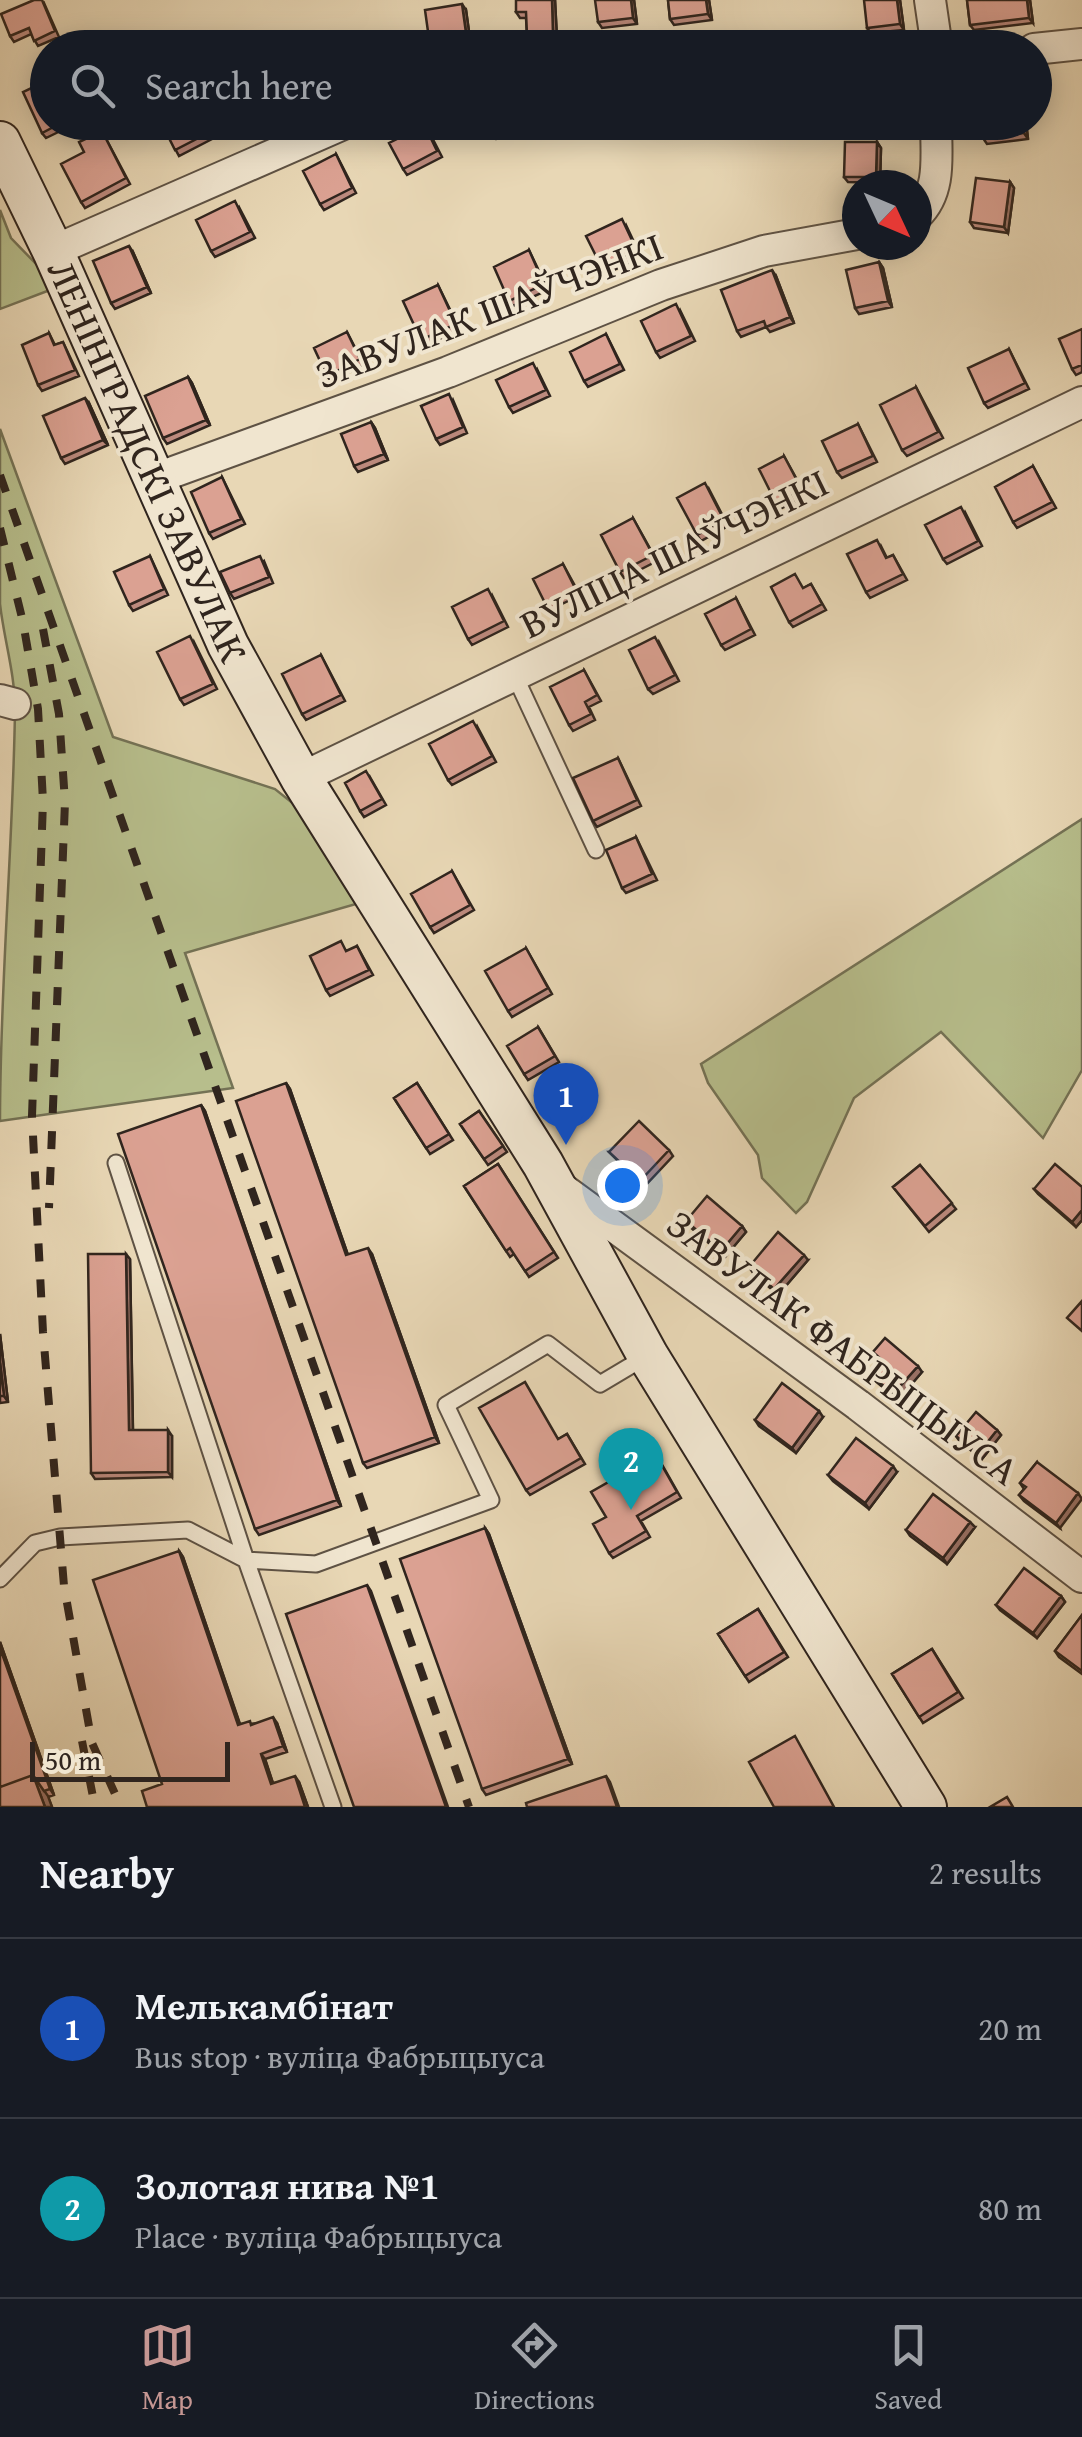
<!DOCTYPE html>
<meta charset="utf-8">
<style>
body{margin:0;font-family:"Gentium Book Plus",serif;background:#242831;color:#f1f3f6}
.compass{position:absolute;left:842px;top:170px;width:90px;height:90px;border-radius:50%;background:#171b24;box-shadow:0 5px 25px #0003;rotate:134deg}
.scale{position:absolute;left:30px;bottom:25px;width:200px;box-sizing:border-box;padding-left:10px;border:5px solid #30251e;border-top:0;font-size:28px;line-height:35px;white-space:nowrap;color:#30251e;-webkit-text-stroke:8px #f0e5cf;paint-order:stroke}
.you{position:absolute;left:622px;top:1185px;width:35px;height:35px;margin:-25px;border:8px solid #fff;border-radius:50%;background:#1a73e8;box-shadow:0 0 0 15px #1a73e833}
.badge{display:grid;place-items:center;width:65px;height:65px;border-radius:50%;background:#c59692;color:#fff;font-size:32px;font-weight:700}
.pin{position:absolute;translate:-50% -82px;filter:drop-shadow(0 2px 5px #0008)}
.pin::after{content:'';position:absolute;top:52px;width:35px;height:30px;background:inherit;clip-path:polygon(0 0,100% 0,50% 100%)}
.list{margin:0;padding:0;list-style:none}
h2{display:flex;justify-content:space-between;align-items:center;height:130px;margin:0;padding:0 40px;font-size:42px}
h2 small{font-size:32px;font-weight:400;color:#9ea1a6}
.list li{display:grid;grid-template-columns:65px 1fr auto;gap:30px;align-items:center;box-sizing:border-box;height:180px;padding:0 40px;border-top:2px solid #363941}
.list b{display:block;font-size:38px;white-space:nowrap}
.list p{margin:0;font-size:32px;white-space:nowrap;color:#9ea1a6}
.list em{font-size:32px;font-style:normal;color:#9ea1a6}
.icon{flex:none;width:55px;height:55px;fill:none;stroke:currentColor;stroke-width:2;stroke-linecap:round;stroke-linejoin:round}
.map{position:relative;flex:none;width:1082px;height:1807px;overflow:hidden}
.search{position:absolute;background:#171b24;box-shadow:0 5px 25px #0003;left:30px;right:30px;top:30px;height:110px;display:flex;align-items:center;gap:25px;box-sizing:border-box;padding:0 35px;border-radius:55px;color:#9ea1a6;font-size:38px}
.sheet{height:490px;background:#171b24}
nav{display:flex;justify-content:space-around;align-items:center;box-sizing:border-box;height:140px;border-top:2px solid #363941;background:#171b24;font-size:28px;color:#9ea1a6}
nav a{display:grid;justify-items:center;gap:5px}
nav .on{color:#c59692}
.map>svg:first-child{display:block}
</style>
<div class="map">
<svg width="1082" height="1807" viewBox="0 0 1082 1807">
<rect width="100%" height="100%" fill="#e8d7b5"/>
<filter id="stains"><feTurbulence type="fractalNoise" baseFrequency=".002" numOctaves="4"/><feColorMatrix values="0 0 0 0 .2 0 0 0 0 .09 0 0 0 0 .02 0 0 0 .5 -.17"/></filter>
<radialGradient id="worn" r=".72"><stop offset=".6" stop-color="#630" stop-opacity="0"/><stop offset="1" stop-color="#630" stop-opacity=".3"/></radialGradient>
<path fill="#b7be8c" stroke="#747255" stroke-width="2.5" d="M0 210 11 238 38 266 50 290 0 309Z
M0 429 113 737 275 789 305 813 356 904 185 953 233 1088 0 1121C0 983 13 847 15 710 15 673 4 640 0 604 0 551 0 484 0 429Z
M1082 819V1070L1043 1138 941 1032 854 1098 807 1202 796 1213 762 1178 758 1155 708 1083 701 1064Z"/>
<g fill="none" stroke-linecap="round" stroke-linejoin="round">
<g stroke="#5e5244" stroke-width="19">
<path id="lane" d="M514 674 596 850
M116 1163 246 1560 333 1807
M0 1579 35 1543 60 1537 188 1530 246 1560 316 1564 491 1500 446 1405 548 1344 600 1384 647 1356"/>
</g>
<g stroke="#5e5244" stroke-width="34">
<path id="street" d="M930 0 937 48
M900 48H924
M1034 49 1082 44
M917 215C942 191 936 155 936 122
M53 251 348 122
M154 479 448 372 661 285 764 251 857 234
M0 700 15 704
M301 778 1082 402
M560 1187 858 1405 1082 1577"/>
</g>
<g stroke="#30251e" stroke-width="44">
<path id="secondary" d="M0 142 53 251 228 645 301 778 543 1164 648 1356 926 1807"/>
</g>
<use href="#lane" stroke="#f0e5cf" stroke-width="15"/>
<use href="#street" stroke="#f0e5cf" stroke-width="30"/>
<use href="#secondary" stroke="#f0e5cf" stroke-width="40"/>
<path stroke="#30251e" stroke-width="8" stroke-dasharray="18 18" stroke-linecap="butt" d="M0 475 469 1807
M0 528 23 622 38 709 43 801 32 1116 43 1332 64 1586 92 1743 121 1807
M43 629 59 714 65 802 49 1208
M82 1741 95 1807"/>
</g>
<path fill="#bc8a7e" stroke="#30251e" stroke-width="2.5" d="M555 0 557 39 531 41 527 35 526 18H520L516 12Z
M634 0 637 24 602 28 598 22Z
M668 0H709L712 20 674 25 670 19Z
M900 0 904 30 871 33 867 28Z
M967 0H1030L1033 23 974 30 970 25Z
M44 3 59 37 38 46 31 34 14 42 10 36Z
M466 10 471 46 459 48H431L430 46Z
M48 122H79L46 138 42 133Z
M161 122H207L214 138 179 156Z
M424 122 442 157 407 175 403 169Z
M491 122H532L533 135 496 139 492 133Z
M570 122H630V131L575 134 571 129Z
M690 122H721V124L693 126Z
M1026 122 1028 139 987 144 983 138Z
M102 131 130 184 85 208 81 202 84 152Z
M877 142 881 148 880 183 848 182 844 177Z
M336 154 356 193 324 210 320 204Z
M1010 182 1014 188 1008 233 974 228 970 222Z
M239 207 255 238 215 257 211 251Z
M626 225 641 257 606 274 602 268Z
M529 250 548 290 513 306 509 301Z
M133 252 151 293 115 309 111 303Z
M879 262 883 268 892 307 859 314 855 308Z
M776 276 794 323 770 332 766 327 741 337 737 331Z
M438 285 460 330 425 346 421 340Z
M680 310 695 341 660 358 656 352Z
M1082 329V372L1076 375 1072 369Z
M347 332 364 365 331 381 327 376Z
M49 333 55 345 63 342 79 376 42 391 38 385Z
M606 334 624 370 588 387 584 381Z
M1009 349 1029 389 988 408 984 403Z
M537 369 550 396 513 413 509 407Z
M188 377 192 383 210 425 167 444 163 438Z
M916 387 943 438 907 456 902 450Z
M453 400 467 433 440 445 436 439Z
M89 403 108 445 65 464 61 458Z
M371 422 375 428 388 460 358 472 354 466Z
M858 424 877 462 842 478 837 472Z
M784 456 806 496 780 509 776 503Z
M1033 466 1056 508 1017 528 1013 522Z
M222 477 245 524 213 539 209 533Z
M709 489 728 526 701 541 697 535Z
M965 512 982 546 947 564 943 559Z
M633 518 657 561 624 578 620 572Z
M881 546 887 558 893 555 907 580 870 598 866 592Z
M150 556 168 595 133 611 129 605Z
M264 561 273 583 234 599 230 593Z
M563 564 580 595 550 610 546 605Z
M811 584 826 610 793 627 789 622 804 588Z
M492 595 508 627 472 645 468 639Z
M736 598 755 635 725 650 721 645Z
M194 642 217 689 184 705 180 699Z
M659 642 679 681 653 694 648 689Z
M321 655 345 701 306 720 302 714Z
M584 670 601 701 589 707 595 720 573 731 569 725Z
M477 726 496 762 452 785 448 780Z
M618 758 641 806 597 827 593 821Z
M370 777 386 805 364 817 360 811Z
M636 837 657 880 626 893 622 888Z
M452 871 474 910 434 933 430 927Z
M357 946 373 975 330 996 326 990Z
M526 948 552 994 512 1017 508 1011Z
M538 1027 559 1062 528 1080 524 1074Z
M286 1083 290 1089 348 1255 372 1254 439 1443 367 1468 363 1463Z
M417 1083 453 1140 430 1154 394 1098Z
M201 1105 205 1111 341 1506 259 1535 255 1529Z
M479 1111 507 1152 488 1165 460 1124Z
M669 1150 673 1156 644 1187 609 1152Z
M498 1164 558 1258 529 1277 514 1254 510 1257 464 1186Z
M920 1165 956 1209 929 1232 893 1187Z
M1082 1187V1220L1076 1227 1038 1194 1034 1189Z
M686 1221 742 1226 746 1232 725 1257 690 1227Z
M130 1259 133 1430 172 1436V1477L95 1479 91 1473Z
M808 1260 778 1295 753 1273 749 1267Z
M0 1334 8 1402 0 1403Z
M873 1352 922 1372 898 1400 874 1380 870 1374 881 1361Z
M823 1417 796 1453 759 1426 755 1420Z
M997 1430 1001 1435 982 1459 960 1442 956 1436Z
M567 1434 585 1464 530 1495 526 1490 559 1439Z
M660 1461 681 1498 641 1521 650 1537 613 1558 609 1553 606 1517Z
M1037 1462 1060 1528 1024 1501 1019 1495 1024 1489 1020 1483Z
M897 1472 869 1509 833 1481 828 1475Z
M975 1527 947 1564 910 1536 906 1530Z
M485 1528 489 1534 572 1764 486 1795 482 1789Z
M179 1551 183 1557 240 1724 277 1723 287 1752 265 1759 273 1783 299 1782 308 1807H147L162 1784Z
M1061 1596 1065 1602 1037 1638 1000 1610 996 1605Z
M758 1609 788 1657 749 1682 718 1634Z
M1082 1615V1674L1059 1657 1055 1651Z
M0 1642 54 1795 48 1797 52 1807H0Z
M932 1649 963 1698 923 1723 892 1674Z"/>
<path fill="#997166" stroke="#30251e" stroke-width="2.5" d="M552 0H555L557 39 553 34Z
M631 0H634L637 24 633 18Z
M706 0H709L712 20 708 14Z
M897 0H900L904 30 900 24Z
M1027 0H1030L1033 23 1029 18Z
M462 4 466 10 471 46 467 40Z
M1023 122H1026L1028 139 1024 133Z
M877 142 881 148 880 183 876 177Z
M1010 182 1014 188 1008 233 1004 227Z
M129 246 133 252 151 293 147 287Z
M879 262 883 268 892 307 888 301Z
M772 270 776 276 794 323 790 317Z
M188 377 192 383 210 425 206 420Z
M85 398 89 403 108 445 103 440Z
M371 422 375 428 388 460 384 454Z
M286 1083 290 1089 350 1261 346 1255Z
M201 1105 205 1111 341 1506 337 1500Z
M1082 1210V1220L1076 1227 1072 1222Z
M742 1226 746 1232 725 1257 721 1251Z
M368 1248 372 1254 439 1443 435 1437Z
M126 1254 130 1259 133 1436 129 1430Z
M804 1255 808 1260 778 1295 774 1289Z
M0 1334 8 1402 4 1396 0 1363Z
M918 1366 922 1372 898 1400 893 1394Z
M819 1411 823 1417 796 1453 792 1448Z
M168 1430 172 1436V1477L168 1472Z
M997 1430 1001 1435 982 1459 978 1454Z
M893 1466 897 1472 869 1509 865 1503Z
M1078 1493 1082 1499 1060 1528 1056 1523Z
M970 1522 975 1527 947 1564 943 1558Z
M485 1528 489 1534 572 1764 568 1759Z
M179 1551 183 1557 242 1731 238 1725Z
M367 1585 371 1591 448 1807H446Z
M1061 1596 1065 1602 1037 1638 1033 1633Z
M0 1642 54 1795 50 1789 0 1648Z
M273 1717 277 1723 287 1752 283 1746Z
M261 1754 265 1759 275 1790 271 1784Z
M33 1775 48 1796 52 1807H45Z
M295 1776 299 1782 308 1807H305Z
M606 1776 610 1782 619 1807H617Z"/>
<path fill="#dba192" stroke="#30251e" stroke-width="2.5" d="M34 0H42L55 31 34 41 29 28 10 36 1 14Z
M516 0H552L553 34 527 35 526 12H516Z
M595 0H631L633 18 598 22Z
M668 0H706L708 14 670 19Z
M864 0H897L900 24 867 28Z
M967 0H1027L1029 18 970 25Z
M462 4 467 40 430 46 425 10Z
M335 35 341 48H311Z
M48 80V122H63L42 133 23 92Z
M161 122H205L210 132 175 150Z
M404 122H423L437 151 403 169 389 143 399 138 393 128Z
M491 122H528L529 129 492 133Z
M570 122H626V125L571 129Z
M981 122H1023L1024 133 983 138Z
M102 131 126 178 81 202 61 164 84 152 79 142Z
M845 142H877L876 177H844Z
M336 154 352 188 320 204 303 171Z
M976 178 1010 182 1004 227 970 222Z
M235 201 250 232 211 251 196 220Z
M622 219 637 251 602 268 586 236Z
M129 246 147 287 111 303 93 261Z
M529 250 544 284 509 301 494 267Z
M879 262 888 301 855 308 846 270Z
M772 270 790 317 766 327 764 321 737 331 721 290Z
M438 285 456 324 421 340 403 301Z
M676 304 691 336 656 352 641 321Z
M1082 329V365L1072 369 1059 339Z
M347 332 360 359 327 376 314 348Z
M49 333 54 345 63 342 75 370 38 385 22 345Z
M606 334 620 364 584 381 570 352Z
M1009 349 1025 383 984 403 968 368Z
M533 363 546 390 509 407 496 380Z
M188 377 206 420 163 438 145 396Z
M916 387 938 432 902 450 880 405Z
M449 394 463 427 436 439 421 406Z
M85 398 103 440 61 458 43 416Z
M371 422 384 454 354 466 341 434Z
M858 424 873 456 837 472 822 441Z
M784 456 802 490 776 503 759 469Z
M1033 466 1052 502 1013 522 995 487Z
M222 477 241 519 209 533 191 492Z
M705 483 724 520 697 535 677 498Z
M961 507 978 541 943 559 925 525Z
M633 518 653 555 620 572 601 535Z
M877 540 886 558 893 555 903 574 866 592 847 554Z
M150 556 164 589 129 605 114 572Z
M260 556 269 577 230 593 220 572Z
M563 564 576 590 546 605 533 579Z
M795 574 803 588 811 584 822 604 789 622 771 587Z
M488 589 504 621 468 639 452 607Z
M736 598 751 629 721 645 705 614Z
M190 636 213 684 180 699 157 652Z
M655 637 675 675 648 689 629 650Z
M321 655 341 695 302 714 282 674Z
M584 670 597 695 585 702 591 714 569 725 550 687Z
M473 721 492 756 448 780 429 744Z
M618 758 637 800 593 821 573 778Z
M366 771 382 799 360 811 345 783Z
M636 837 652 874 622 888 606 850Z
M452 871 470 905 430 927 411 894Z
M341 941 346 951 357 946 369 970 326 990 310 956Z
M526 948 548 988 508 1011 485 971Z
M538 1027 555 1056 524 1074 507 1046Z
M286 1083 346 1255 368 1248 435 1437 363 1463 236 1101Z
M417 1083 449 1134 426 1148 394 1098Z
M201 1105 337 1500 255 1529 118 1134Z
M479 1111 503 1146 484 1159 460 1124Z
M639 1121 669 1150 640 1181 609 1152Z
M498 1164 554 1252 525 1271 510 1248 506 1251 464 1186Z
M1055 1164 1082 1187V1210L1072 1222 1034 1189Z
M920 1165 952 1203 925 1226 893 1187Z
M707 1196 742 1226 721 1251 686 1221Z
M778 1232 804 1255 774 1289 749 1267Z
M88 1254H126L129 1430H168V1472L91 1473Z
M1082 1301V1331L1067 1318Z
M885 1338 918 1366 893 1394 870 1374 882 1360 873 1352Z
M0 1363 4 1396H0Z
M525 1382 558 1439 567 1434 581 1458 526 1490 479 1408Z
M782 1383 819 1411 792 1448 755 1420Z
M976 1412 997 1430 978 1454 956 1436Z
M856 1438 893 1466 865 1503 828 1475Z
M656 1455 677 1492 637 1516 646 1531 609 1553 593 1524 606 1517 591 1492Z
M1037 1462 1078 1493 1056 1523 1019 1495 1026 1487 1020 1483Z
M933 1494 970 1522 943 1558 906 1530Z
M485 1528 568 1759 482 1789 400 1559Z
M179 1551 238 1725 250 1721 251 1725 273 1717 283 1746 261 1754 271 1784 295 1776 305 1807H147L142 1791 162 1784 93 1580Z
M1024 1568 1061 1596 1033 1633 996 1605Z
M367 1585 446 1807H354L286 1614Z
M758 1609 784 1652 745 1676 718 1634Z
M1082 1615V1671L1055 1651Z
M0 1648 50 1789 44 1791 33 1775 0 1787Z
M932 1649 958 1692 919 1717 892 1674Z
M795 1736 834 1807H774L749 1762Z
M33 1775 45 1807H0V1787Z
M606 1776 617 1807H527L526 1803Z
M1007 1797 1013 1807H990Z"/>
<g text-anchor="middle" stroke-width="8" stroke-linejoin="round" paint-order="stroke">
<g font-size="40" fill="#30251e" stroke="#f0e5cf">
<text transform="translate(489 310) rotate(-21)" y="14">ЗАВУЛАК ШАЎЧЭНКІ</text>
<text transform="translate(148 461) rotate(66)" y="14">ЛЕНІНГРАДСКІ ЗАВУЛАК</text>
<text transform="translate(674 553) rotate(-26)" y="14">ВУЛІЦА ШАЎЧЭНКІ</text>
<text transform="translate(843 1347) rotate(37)" y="14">ЗАВУЛАК ФАБРЫЦЫУСА</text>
</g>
</g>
<rect width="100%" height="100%" filter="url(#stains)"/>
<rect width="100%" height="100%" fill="url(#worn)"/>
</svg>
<svg class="compass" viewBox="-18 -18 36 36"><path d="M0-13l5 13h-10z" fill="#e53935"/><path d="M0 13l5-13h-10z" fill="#9ea1a6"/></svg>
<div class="scale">50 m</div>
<div class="you"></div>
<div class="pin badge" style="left:566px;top:1145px;background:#1a4fb4">1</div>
<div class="pin badge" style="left:631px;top:1510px;background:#0f9aa8">2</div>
<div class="search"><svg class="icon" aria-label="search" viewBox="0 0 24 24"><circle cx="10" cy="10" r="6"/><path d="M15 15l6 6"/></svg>Search here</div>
</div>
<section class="sheet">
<h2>Nearby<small>2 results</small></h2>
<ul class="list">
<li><span class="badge" style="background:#1a4fb4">1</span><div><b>Мелькамбінат</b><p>Bus stop · вуліца Фабрыцыуса</p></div><em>20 m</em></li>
<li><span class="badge" style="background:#0f9aa8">2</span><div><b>Золотая нива №1</b><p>Place · вуліца Фабрыцыуса</p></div><em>80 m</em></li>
</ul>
</section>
<nav>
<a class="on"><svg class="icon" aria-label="map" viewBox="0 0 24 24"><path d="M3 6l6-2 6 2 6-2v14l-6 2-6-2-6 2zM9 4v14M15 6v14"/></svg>Map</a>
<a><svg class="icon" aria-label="directions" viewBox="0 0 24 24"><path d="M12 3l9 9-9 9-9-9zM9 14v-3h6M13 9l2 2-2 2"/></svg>Directions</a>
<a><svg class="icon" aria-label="saved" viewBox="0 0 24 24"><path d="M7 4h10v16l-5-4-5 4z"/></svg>Saved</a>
</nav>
